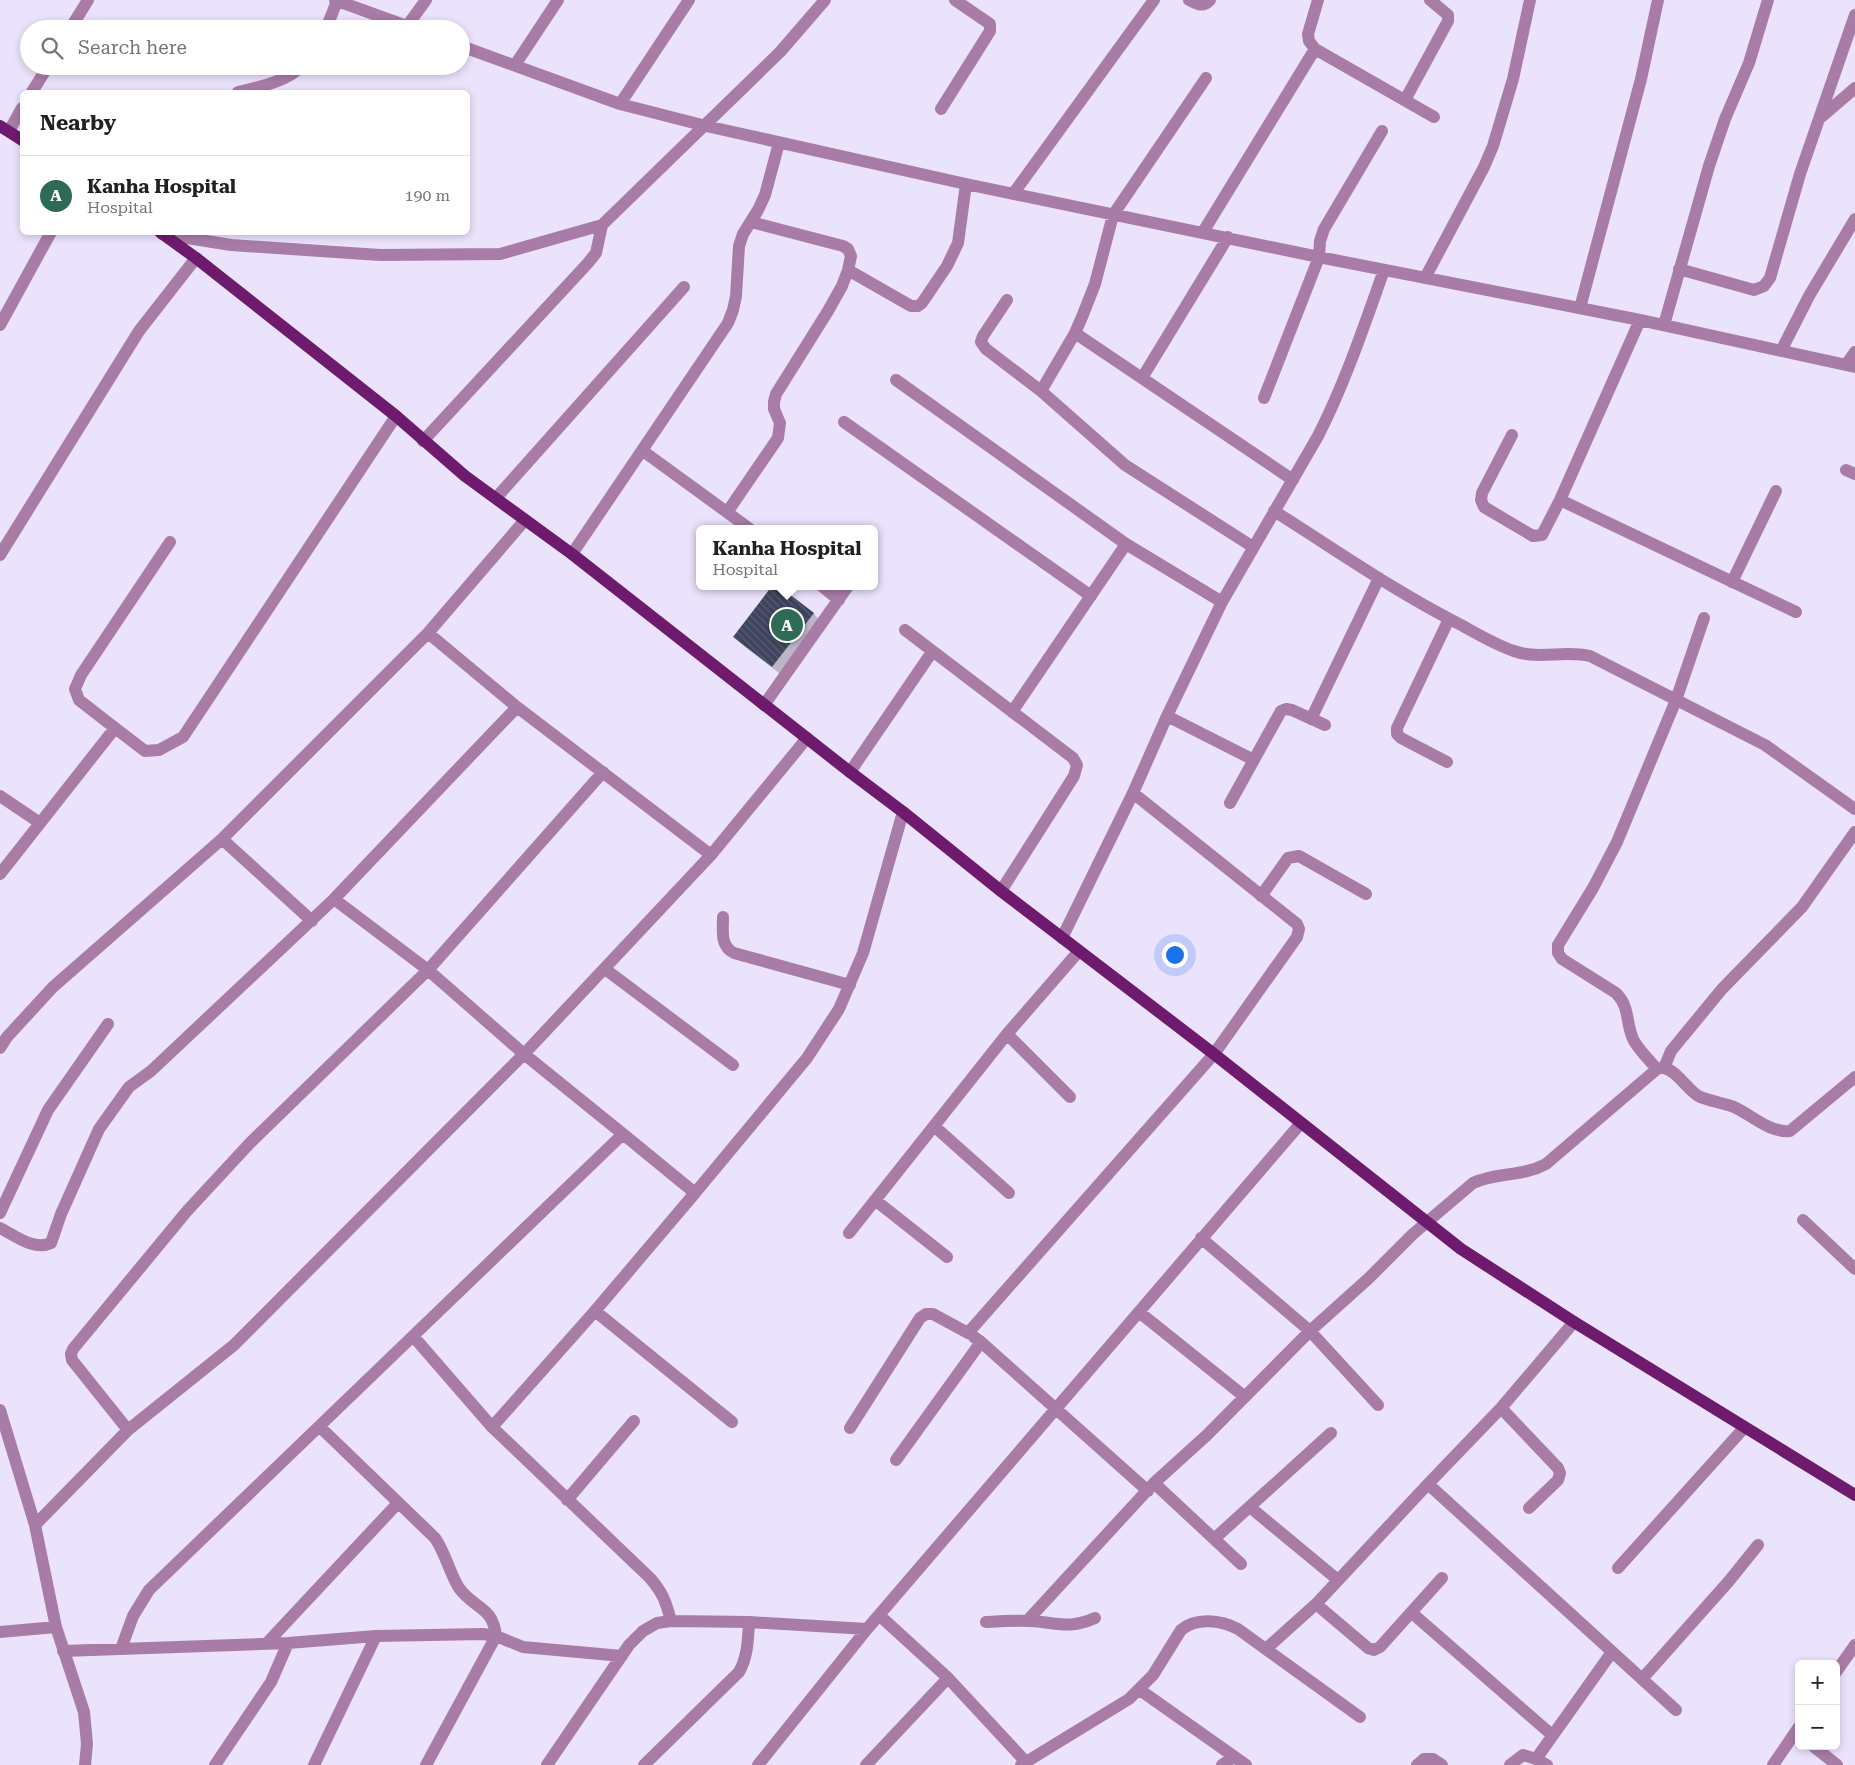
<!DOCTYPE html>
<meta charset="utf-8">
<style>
body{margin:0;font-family:"Roboto Serif",serif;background:#f2f2f2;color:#202124}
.controls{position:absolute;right:15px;bottom:15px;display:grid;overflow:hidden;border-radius:8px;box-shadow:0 2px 8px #0003}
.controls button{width:45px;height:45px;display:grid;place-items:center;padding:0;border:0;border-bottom:1px solid #e0e0e0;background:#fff;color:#202124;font:25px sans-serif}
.you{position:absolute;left:1174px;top:954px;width:18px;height:18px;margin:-12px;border:4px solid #fff;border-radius:50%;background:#1a73e8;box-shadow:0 0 0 8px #1a73e833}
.badge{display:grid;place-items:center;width:32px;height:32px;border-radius:50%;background:#2e6b56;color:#fff;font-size:16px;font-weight:700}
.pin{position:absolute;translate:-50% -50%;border:2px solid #fff;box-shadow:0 1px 5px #0006}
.popup{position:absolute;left:696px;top:525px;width:182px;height:65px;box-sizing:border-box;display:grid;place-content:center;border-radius:8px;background:#fff;filter:drop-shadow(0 1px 4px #0005);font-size:16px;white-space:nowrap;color:#757577}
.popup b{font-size:19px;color:#202124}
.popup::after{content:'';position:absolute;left:50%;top:100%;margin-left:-10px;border:10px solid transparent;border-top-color:#fff}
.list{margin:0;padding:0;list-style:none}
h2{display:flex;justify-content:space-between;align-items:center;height:65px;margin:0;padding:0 20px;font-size:21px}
h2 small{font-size:16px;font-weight:400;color:#757577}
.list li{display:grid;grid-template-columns:32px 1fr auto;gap:15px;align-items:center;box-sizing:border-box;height:80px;padding:0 20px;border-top:1px solid #e0e0e0}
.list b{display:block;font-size:19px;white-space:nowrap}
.list p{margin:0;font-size:16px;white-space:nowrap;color:#757577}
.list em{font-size:16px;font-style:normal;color:#757577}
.icon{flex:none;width:28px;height:28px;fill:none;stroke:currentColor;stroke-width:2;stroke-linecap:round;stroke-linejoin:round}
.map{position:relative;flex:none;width:1855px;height:1765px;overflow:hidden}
.search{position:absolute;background:#fff;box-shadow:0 2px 8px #0003;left:20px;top:20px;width:450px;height:55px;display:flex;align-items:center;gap:12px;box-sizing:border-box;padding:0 18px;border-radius:28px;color:#757577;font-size:19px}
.panel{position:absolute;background:#fff;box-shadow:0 2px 8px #0003;left:20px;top:90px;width:450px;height:145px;border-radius:8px}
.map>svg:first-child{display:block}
</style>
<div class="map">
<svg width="1855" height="1765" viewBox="0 0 1855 1765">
<defs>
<pattern id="building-back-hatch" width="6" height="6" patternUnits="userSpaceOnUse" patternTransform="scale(1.25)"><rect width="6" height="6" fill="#3e445e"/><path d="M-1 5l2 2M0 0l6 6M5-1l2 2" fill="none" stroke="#585d72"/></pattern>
</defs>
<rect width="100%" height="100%" fill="#ebe2fc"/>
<path fill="#0003" d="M813 613 823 624 783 676 745 647 734 637Z"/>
<path fill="url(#building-back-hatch)" d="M772 586H779L814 613 772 667 733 637Z"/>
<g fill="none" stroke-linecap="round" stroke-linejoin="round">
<path stroke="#a97ca7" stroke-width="12" d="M335 0 415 29
M1189 0C1197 4 1203 8 1210 0
M1318 0 1308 34 1309 41 1315 49 1434 117
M407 26 426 0
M70 29 88 0
M326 29 337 1
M461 46 620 104 706 126 966 184 1319 257 1640 320 1855 367
M515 65 558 0
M32 92 48 66
M238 92C255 88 290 81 301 66
M1405 100 1448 21V15L1430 0
M620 104 689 0
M941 109 990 31V24L955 0
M1819 119 1855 88
M9 131 22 108
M1013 194 1154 0
M1203 232 1315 49
M162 234 231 245 380 255 500 254 602 225 780 52 825 0
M1679 269 1754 290 1764 286 1770 278 1800 174 1855 15
M848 270 911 306H918L922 303 947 266 958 243 966 184
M1425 278 1484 167 1493 146 1513 79 1530 0
M1007 300 983 336 981 342 986 349 1041 391 1125 465 1253 547
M1580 308 1641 79 1658 0
M0 325 51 232
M1664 325 1709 166 1725 119 1749 63 1768 0
M1075 333 1293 480
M1781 351 1809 296 1855 219
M1846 365 1855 352
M1142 378 1228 237
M896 380 1126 544 1222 602
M1041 391 1075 333 1082 317 1095 284 1113 215 1206 78
M1264 398 1319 257 1320 241 1324 229 1382 131
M844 422 1091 596
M1512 435 1482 493 1481 500 1484 507 1533 536 1542 535 1560 500 1640 320
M423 441 588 263 596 253 602 225
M643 451 750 529
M1846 470 1855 474
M496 498 684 287
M1560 500 1796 612
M728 511 778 438 780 423 774 409V402L776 394 828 311 842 286 848 270 851 256 848 249 843 246 751 222
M1274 511C1336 550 1397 593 1463 626 1479 635 1496 645 1514 651 1539 660 1564 650 1590 656L1765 745 1855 809
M572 554 728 323 733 310 736 296 739 246 743 234 758 210 765 195 779 143
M0 555 139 331 196 258
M1732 582 1776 491
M822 586 839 600
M905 630 1073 758 1077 765 1074 776 1001 891
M764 705 848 586
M517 707 711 855
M1012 712 1126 544
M1167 716 1254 760
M1311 719 1379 578
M115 728 79 700 75 689 81 675 170 542
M1447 762 1401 738 1397 734V728L1449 619
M850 772 932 652
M0 796 40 823
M1230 803 1281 711 1286 709 1292 710 1325 725
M222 839 312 921
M0 874 115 728 145 751 159 750 183 737 396 416
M1261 896 1288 858 1299 856 1366 894
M334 899 428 970 524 1054 623 1134 413 1336 492 1427 595 1311 695 1193 623 1134
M723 917C723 931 720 946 734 953L850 985
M1062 938 1133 793 1167 716 1222 602 1318 436C1345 383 1364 326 1384 270
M605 969 733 1065
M1007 1034 1070 1097
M0 1048 7 1037 53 987 222 839 428 633 525 520
M1664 1068 1671 1051 1722 989 1802 907 1855 832
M1657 1069C1649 1060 1640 1051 1634 1041 1625 1024 1631 1008 1616 993L1562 959 1558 953V945L1593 888 1617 842 1676 700 1704 618
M934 1126 1009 1193
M695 1193 807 1058 839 1009 863 953 903 812
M875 1200 947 1257
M0 1213 48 1110 108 1024
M1803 1220 1855 1269
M0 1228C16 1236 34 1251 51 1243L61 1214 99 1129 129 1087 151 1071 334 899 517 707 428 633
M849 1233 1007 1034 1079 951
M1201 1238 1310 1331 1378 1405
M595 1311 732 1422
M1139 1312 1245 1397
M981 1342 1148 1491
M1501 1408 1558 1468 1560 1473 1558 1480 1529 1508
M0 1410 35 1525 56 1627 84 1712 87 1744 85 1765
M320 1427 435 1538C446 1554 449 1572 459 1588 474 1609 493 1606 496 1636L426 1765
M492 1427 650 1578C663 1593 666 1602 671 1621
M850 1428 920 1318 926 1314H933L968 1333 1214 1054 1297 937 1299 929 1297 924 1133 793
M128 1430 72 1360 71 1354 73 1349 187 1211 250 1143 428 970 603 772
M896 1460 981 1342 974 1337
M1154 1483 1241 1564
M1428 1484 1676 1710
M567 1500 634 1421
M1251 1508 1338 1580
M35 1525 128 1430 234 1345 524 1054 711 855 807 738
M1214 1539 1331 1433
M1618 1568 1744 1428
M1316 1604 1368 1648 1374 1650 1380 1647 1442 1578
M1412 1613 1552 1735
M879 1615 948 1678 1026 1762
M1027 1621 1154 1483 1207 1435 1310 1331 1369 1278 1413 1234 1473 1183C1497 1172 1522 1177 1546 1164L1657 1069C1659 1069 1662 1067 1664 1068 1677 1070 1688 1091 1700 1097 1711 1101 1723 1103 1734 1107 1752 1115 1769 1133 1790 1131L1855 1077
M986 1622C1001 1621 1015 1620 1029 1621 1056 1622 1069 1630 1095 1618
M0 1632 56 1627
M266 1644 398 1503
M1267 1648 1316 1604 1428 1484 1501 1408 1574 1322
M121 1649 133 1616 149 1590 413 1336
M63 1651 288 1643 376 1636 483 1634 496 1636 523 1647 622 1656
M1836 1672 1855 1645
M1642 1679 1729 1581 1758 1545
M1140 1690 1246 1765
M1813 1746 1837 1765
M1536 1759 1612 1652
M215 1765 271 1682 288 1643
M314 1765 376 1636
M547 1765 629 1645 643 1631 657 1623 671 1621 749 1622 867 1629
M644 1765 739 1672C748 1656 748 1639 749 1622
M758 1765 867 1629 1301 1123
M866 1765 948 1678
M1021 1765 1129 1699 1153 1675 1181 1630C1196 1617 1221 1620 1238 1629L1360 1717
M1222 1765 1234 1757
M1417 1765 1424 1759H1433L1442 1765
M1510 1765 1523 1755 1536 1759 1547 1765
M1773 1765 1799 1727"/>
<path stroke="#6e1b6e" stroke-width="12" d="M0 126 22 140
M160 232 196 258 396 416 465 476 572 554 850 772 903 812 1001 891 1214 1054 1461 1249 1574 1322 1855 1495"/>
</g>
</svg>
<div class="controls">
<button>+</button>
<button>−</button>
</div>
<div class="you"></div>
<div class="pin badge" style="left:787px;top:625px">A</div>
<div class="popup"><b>Kanha Hospital</b>Hospital</div>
<div class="search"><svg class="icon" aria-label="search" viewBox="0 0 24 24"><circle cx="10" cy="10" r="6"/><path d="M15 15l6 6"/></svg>Search here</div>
<section class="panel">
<h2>Nearby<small></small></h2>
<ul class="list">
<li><span class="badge">A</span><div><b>Kanha Hospital</b><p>Hospital</p></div><em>190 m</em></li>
</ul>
</section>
</div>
